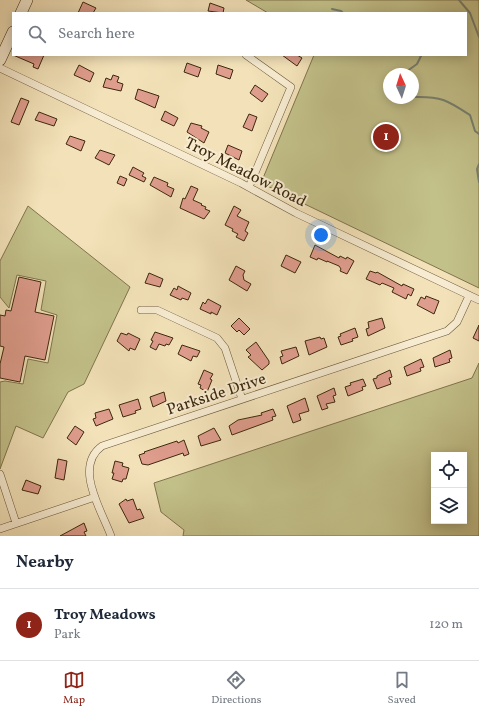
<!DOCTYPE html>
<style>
body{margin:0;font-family:Vollkorn,serif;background:#f2f2f3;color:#1f2937}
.controls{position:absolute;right:12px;bottom:12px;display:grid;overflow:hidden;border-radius:0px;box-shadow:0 2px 10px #0003}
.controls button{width:36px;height:36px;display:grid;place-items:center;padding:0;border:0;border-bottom:1px solid #e0e1e3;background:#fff;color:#1f2937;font:20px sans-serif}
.compass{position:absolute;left:383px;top:68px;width:36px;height:36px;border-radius:50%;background:#fff;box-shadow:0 2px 10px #0003;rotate:356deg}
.you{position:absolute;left:321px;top:235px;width:14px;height:14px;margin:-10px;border:3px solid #fff;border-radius:50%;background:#1a73e8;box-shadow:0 0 0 6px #1a73e833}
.badge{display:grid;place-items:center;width:26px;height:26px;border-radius:50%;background:#8f2418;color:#fff;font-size:13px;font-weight:700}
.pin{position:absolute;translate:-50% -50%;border:2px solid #fff;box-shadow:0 1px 4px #0006}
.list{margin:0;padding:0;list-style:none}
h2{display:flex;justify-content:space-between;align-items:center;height:52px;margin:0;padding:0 16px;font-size:17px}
h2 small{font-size:13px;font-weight:400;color:#747a83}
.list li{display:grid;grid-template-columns:26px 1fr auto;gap:12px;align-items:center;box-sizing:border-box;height:72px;padding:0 16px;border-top:1px solid #e0e1e3}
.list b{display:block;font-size:15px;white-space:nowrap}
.list p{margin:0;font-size:13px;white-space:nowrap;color:#747a83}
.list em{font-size:13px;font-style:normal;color:#747a83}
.icon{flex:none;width:22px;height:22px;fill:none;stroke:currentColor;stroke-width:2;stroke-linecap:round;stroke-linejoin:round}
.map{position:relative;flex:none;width:479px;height:536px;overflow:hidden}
.search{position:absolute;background:#fff;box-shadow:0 2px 10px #0003;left:12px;right:12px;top:12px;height:44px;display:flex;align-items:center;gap:10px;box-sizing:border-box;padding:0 14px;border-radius:0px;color:#747a83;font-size:15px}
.sheet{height:124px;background:#fff}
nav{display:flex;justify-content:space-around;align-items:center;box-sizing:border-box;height:56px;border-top:1px solid #e0e1e3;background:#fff;font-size:11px;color:#747a83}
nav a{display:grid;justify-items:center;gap:2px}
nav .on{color:#8f2418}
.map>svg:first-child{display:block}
</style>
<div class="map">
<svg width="479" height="536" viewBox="0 0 479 536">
<rect width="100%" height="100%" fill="#f3e2b9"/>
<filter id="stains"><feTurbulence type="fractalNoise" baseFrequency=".005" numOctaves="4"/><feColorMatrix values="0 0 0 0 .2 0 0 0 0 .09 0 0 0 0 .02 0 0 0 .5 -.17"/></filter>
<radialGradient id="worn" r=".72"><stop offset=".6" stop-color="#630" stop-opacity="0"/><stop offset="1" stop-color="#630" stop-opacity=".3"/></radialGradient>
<path fill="#c3c18a" stroke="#80744c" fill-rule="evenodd" d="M246 0H479V288L261 183 314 55H466V13H268ZM389 74H413V98H389Z
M28 206 130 287 84 384 68 392 43 438 16 426 0 469V382L5 381 23 384 28 359 48 363 57 315 41 310 46 281 17 275 9 308 0 297V261Z
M479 363V536H183L184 530 161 512 154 483 472 378ZM434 455H464V521H434Z"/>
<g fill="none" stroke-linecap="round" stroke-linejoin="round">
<path stroke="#778172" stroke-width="2" d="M459 0 470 13 479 37
M332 9 341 11 343 13
M403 74 417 64 421 56 419 55
M413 97C441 96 447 100 470 115L475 131 479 134
M479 164 477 169 479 182"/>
</g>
<path fill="#df9d8d" stroke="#3d280d" d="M83 2 96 8 93 13H78Z
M210 3 224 8 223 13 208 11Z
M13 55H44L38 69 33 67 34 64Z
M282 55H297L302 58 297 66Z
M187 63 201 68 198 77 184 72Z
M79 65 94 73 90 82 74 75Z
M218 65 233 70 230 79 216 74Z
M113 75 119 77 117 82 123 84 121 91 103 87 106 78 111 80Z
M255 85 268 94 262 102 250 93Z
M138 89 159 96 155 108 135 99Z
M21 98 29 101 19 125 11 122Z
M165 111 178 118 174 126 161 120Z
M39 112 57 119 54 126 35 120Z
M249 114 257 117 252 131 243 127Z
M191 123 202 126 201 128 209 132 204 143 187 132Z
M70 136 85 141 81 151 66 144Z
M228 145 242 151 239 160 225 153Z
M100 150 115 155 109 165 95 158Z
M133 167 144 173 142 176 146 178 144 182 129 175Z
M120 176 127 179 124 186 117 183Z
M154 177 168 183 167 186 174 189 171 197 150 185Z
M191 186 198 189 193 200 202 204 201 205 206 207 205 209 210 211 204 219 180 208 183 198 185 199Z
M234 206 241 210 237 216 249 222 245 231 248 233 244 241 236 237 238 234 232 231 233 229 225 225Z
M315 245 339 258 340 256 346 259 347 257 354 261 347 274 340 271 341 269 339 266 327 261V262L318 258 317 260 310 257Z
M286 255 301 262 295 273 281 266Z
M236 266 245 271 243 275 244 280 251 284 247 291 229 280Z
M370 271 376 273 377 272 402 286 403 284 414 289 411 296 408 294 406 299 392 292 394 288 382 283 380 285 366 279Z
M149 273 163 279 160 287 145 283Z
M19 277 41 282 35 312 54 316 45 360 25 356 20 382 0 378V364L4 347 0 346V315L5 316 6 310 11 311Z
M178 286 191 293 188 300 182 298 181 300 170 295 174 288 177 290Z
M426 296 439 301 434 314 417 305 421 297 425 299Z
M208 299 221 306 217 315 211 312V314L200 309 203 302 205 304Z
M239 318 250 329 244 335 239 330 237 332 231 326Z
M382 318 385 328 368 336 366 329 369 328 368 322Z
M479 325V341L473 338Z
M355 328 358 337 352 339 353 341 341 345 338 337 341 336 340 334Z
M155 332 173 338 169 345 166 344 165 346 159 344 156 350 150 347 153 341 151 340Z
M121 333 127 335 128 333 140 339 135 350 130 348 129 351 117 341Z
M320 337 321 339 324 338 327 347 309 355 305 341Z
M256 342 269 361V364L262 370 248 357 251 355 246 350Z
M182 345 200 351 197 357 193 356 191 361 178 354Z
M296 347 299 356 282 364 280 357 283 356 281 351Z
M450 350 452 358 449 359 450 362 435 367 433 358Z
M421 359 424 367 420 368 421 371 407 376 404 367Z
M204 370 213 374 210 379 212 380 207 392 200 388 201 385 198 384Z
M390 370 392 377 389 378 391 384 377 389 373 379 377 378V376Z
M363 379 366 386 362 387 363 390 348 396 345 387 351 385 350 383Z
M334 388 336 395 333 396 335 402 326 404 328 408 322 410 317 396Z
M164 392 166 401 153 407 150 397Z
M305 398 309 411 299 414 301 420 293 423 287 406Z
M138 399 141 409 135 411 136 413 123 417 119 405Z
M109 409 113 419 96 426 93 419 96 418 95 413Z
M273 409 276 416 272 417 273 420 232 435 229 426 238 420 262 415 261 413Z
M75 426 84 432 76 445 67 438Z
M214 428 221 440 201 446 198 436Z
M184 440 189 454 184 456 183 453 148 465 142 464 139 455 145 453 144 452 177 441 178 443Z
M58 459 67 461 64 480 55 478Z
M115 461 123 463 122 466 129 468 126 479H123L122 482 112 479 114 473H112Z
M26 480 41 486 38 494 22 490Z
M126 499 127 501 133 499 137 510 140 509 144 518 129 523 119 504Z
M84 523 87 531 84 532 86 536H60Z"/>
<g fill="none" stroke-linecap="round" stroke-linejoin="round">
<g stroke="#6a5638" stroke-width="8">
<path id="minor" d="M246 55 291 87 249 187
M0 68 241 183 296 213 479 300
M141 310H157L217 338 225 348 242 399
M0 474 16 523
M0 529 95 497
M111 536C102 511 73 467 102 446L447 331 457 322 469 296"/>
</g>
<g stroke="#3d280d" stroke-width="12">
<path id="secondary" d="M21 13 27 0
M0 60 13 32"/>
</g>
<use href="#minor" stroke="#f7ecd2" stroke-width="7"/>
<use href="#secondary" stroke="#f7ecd2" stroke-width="11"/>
</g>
<g text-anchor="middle" stroke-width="4" stroke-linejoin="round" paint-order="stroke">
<g font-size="16" fill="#3d280d" stroke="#f7ecd2">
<text transform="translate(246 171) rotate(27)" y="6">Troy Meadow Road</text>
<text transform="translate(216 393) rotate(-18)" y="6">Parkside Drive</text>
</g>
</g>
<rect width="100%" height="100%" filter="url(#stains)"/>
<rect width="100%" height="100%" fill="url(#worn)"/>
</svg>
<div class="controls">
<button><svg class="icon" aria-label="locate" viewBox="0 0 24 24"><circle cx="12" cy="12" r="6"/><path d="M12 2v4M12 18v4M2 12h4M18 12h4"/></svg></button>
<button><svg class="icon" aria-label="layers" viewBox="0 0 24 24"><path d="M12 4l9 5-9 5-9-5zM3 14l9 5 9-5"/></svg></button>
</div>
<svg class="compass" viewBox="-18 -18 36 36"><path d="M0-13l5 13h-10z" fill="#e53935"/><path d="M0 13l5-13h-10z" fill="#747a83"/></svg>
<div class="you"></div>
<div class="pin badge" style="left:386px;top:137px">1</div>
<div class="search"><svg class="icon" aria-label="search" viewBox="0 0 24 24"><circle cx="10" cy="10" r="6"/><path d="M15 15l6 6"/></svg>Search here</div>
</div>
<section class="sheet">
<h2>Nearby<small></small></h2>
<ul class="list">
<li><span class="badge">1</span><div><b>Troy Meadows</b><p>Park</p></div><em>120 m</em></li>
</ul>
</section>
<nav>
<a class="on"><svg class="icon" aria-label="map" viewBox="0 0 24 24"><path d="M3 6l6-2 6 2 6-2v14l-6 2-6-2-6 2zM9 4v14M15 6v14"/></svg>Map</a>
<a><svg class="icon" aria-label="directions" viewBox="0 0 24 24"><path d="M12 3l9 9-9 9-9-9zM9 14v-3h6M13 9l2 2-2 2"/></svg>Directions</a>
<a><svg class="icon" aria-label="saved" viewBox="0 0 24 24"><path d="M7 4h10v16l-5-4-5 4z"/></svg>Saved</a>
</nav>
